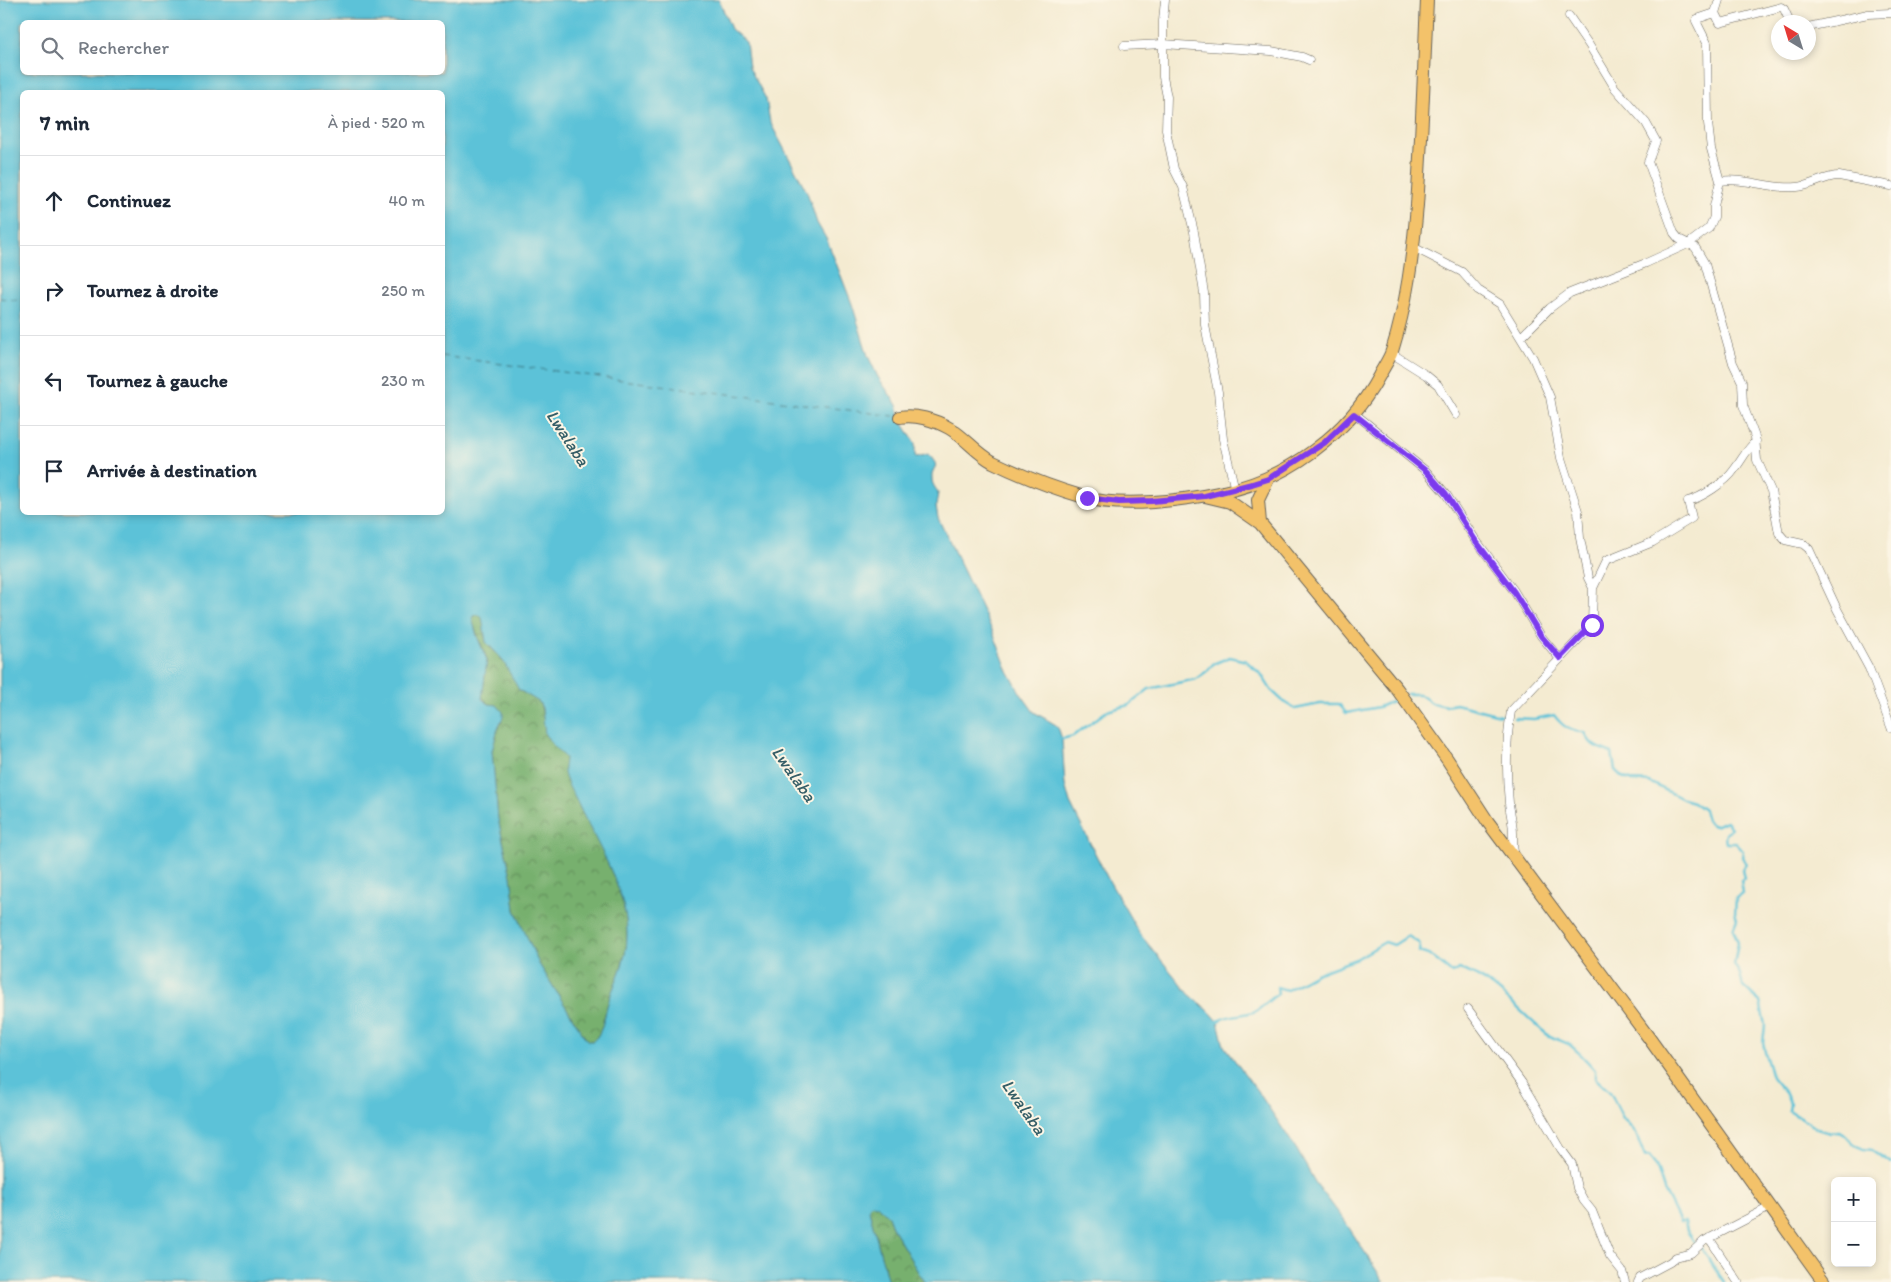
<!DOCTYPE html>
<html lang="fr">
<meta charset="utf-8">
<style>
body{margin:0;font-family:Itim,sans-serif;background:#f6f6f7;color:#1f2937}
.controls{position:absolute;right:15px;bottom:15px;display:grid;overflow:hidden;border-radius:8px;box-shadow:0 2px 8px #0003}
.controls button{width:45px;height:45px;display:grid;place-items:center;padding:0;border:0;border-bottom:1px solid #e0e1e3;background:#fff;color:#1f2937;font:25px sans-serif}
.compass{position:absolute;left:1771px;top:15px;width:45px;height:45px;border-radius:50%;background:#fff;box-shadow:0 2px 8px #0003;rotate:322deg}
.stop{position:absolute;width:15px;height:15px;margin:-11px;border:4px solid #7c3aed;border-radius:50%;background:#fff}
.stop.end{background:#7c3aed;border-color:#fff;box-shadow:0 1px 5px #0008}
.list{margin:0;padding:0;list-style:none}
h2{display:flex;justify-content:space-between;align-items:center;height:65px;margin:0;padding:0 20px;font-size:21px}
h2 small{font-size:16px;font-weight:400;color:#747a83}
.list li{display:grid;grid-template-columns:32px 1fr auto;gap:15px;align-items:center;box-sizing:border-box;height:90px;padding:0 20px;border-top:1px solid #e0e1e3}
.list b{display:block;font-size:19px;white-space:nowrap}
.list em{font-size:16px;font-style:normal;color:#747a83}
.icon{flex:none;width:28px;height:28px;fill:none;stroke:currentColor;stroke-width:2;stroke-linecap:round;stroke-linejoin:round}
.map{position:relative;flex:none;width:1891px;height:1282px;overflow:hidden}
.search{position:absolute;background:#fff;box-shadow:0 2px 8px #0003;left:20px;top:20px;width:425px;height:55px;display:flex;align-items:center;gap:12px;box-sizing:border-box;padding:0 18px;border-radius:8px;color:#747a83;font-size:19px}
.panel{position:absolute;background:#fff;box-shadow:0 2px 8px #0003;left:20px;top:90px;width:425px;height:425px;border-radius:8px}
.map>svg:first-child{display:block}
</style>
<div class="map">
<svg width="1891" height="1282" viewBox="0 0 1891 1282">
<defs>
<pattern id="forest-crowns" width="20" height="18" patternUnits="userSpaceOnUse" patternTransform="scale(1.25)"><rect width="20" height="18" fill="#77b06e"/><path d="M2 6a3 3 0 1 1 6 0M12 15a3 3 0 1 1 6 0" fill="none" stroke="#618e5a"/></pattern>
</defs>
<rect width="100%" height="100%" fill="#fcf5e5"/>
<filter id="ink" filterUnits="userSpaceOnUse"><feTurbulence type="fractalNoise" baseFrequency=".02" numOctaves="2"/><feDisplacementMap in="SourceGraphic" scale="10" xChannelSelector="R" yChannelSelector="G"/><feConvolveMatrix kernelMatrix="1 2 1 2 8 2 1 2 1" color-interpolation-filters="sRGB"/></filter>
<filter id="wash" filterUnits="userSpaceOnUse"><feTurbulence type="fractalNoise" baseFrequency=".0096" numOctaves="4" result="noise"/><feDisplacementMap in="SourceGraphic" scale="20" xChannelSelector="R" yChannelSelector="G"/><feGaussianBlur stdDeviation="1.12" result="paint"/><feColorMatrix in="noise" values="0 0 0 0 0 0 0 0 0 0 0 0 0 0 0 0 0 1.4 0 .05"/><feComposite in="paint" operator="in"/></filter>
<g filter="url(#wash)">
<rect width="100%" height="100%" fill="#f4ebd1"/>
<path fill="url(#forest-crowns)" stroke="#4a6645" d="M476 614 482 617 483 621 486 642 539 702C545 714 542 729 550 741 553 748 562 751 565 758 567 764 563 770 566 777 584 824 628 884 627 935 627 961 617 977 609 1000 604 1013 604 1033 593 1041H588L584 1036 539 964 515 910 511 876 498 819 492 751 498 728 502 722 497 705 489 704 482 697 487 659 472 621V618Z
M872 1204 877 1205 888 1216 893 1229 924 1282H888L869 1210V1207Z"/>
<path fill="#5bc2d8" stroke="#3c6f7a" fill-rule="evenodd" d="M0 0H719L731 29 746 42 749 67 766 99 770 122 807 192 817 223 827 240 852 304 868 356 878 377 897 405 902 422 915 443V456L917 457 928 454C943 470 931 464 932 479 932 485 936 488 938 493L936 506 938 518 993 632 1007 669 1021 694 1034 712 1056 725 1059 730 1062 739 1065 785 1070 803 1107 877 1139 933 1189 994 1209 1011 1218 1021 1224 1046 1261 1096 1297 1150 1315 1182 1344 1220 1384 1282H924L893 1229 888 1216 877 1205 872 1204 869 1207V1210L888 1282H0ZM22 22H442V72H22ZM22 92H442V512H22ZM474 615H479L482 617 486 642 502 659 519 690 539 702 542 708 545 734 553 745 565 758C565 763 563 768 564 773 566 783 574 795 578 804 596 843 628 891 627 935 627 961 617 977 609 1000 604 1013 604 1033 593 1041H588L584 1036 539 964 515 910 511 876 498 819 492 751 498 728 503 717V712L497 705 489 704 482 699 487 660 477 636 472 618Z"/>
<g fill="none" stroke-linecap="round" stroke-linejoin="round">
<path stroke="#5bc2d8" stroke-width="2.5" d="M1407 694H1419L1432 703 1446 706 1456 704 1508 717
M1514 718 1534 719 1554 715C1562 726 1571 733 1585 732 1591 748 1598 747 1612 753L1615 770 1622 777 1632 781 1649 782 1683 799 1693 802 1704 810 1707 820 1710 824 1715 826 1726 821 1731 828C1726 833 1724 836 1726 843H1736L1743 851 1742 857 1746 864 1742 870 1744 878 1741 880 1743 893 1736 898 1735 913 1737 919 1733 929 1738 942 1734 965 1740 974 1743 986 1760 1002 1765 1025 1763 1043 1767 1061 1772 1077 1786 1094 1790 1104 1789 1111 1817 1129 1830 1133 1839 1132 1846 1135 1853 1143 1863 1149 1872 1150 1891 1163
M1062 739 1073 736 1107 711 1129 705 1149 689 1196 679 1207 671 1213 664 1230 657 1246 661 1261 674 1271 690 1285 703 1295 709 1320 704H1339L1346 713 1379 707 1399 698
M1218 1021C1228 1014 1244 1016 1256 1011 1260 1009 1272 997 1278 994L1277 987 1287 990 1316 974 1356 959 1385 942 1394 945 1408 936 1420 944 1419 952 1431 956 1452 973 1459 969C1493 979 1516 1008 1543 1031 1551 1039 1562 1040 1570 1045 1579 1052 1588 1062 1595 1070V1078L1610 1092 1623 1118 1636 1134 1645 1157 1649 1156 1656 1165 1664 1190 1680 1222H1685L1687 1231 1696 1244
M1701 1248 1724 1282"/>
<path stroke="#355e67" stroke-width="1" stroke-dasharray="6 5" stroke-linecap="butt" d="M0 298 22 301
M442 356 894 416"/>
</g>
</g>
<g filter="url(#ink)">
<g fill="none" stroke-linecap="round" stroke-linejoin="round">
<g stroke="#68645b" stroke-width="9">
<path id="street" d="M1165 0 1163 21V77L1167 97 1166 130 1174 169 1183 187 1194 232 1204 293 1205 325 1218 392 1223 439 1235 490
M1715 13 1719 0
M1569 16 1589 45 1615 88 1646 123 1656 141 1648 162 1674 233 1679 239 1695 247 1705 264 1733 363 1742 382 1743 405 1755 437 1757 460 1771 491 1779 533 1785 540 1803 544 1809 549 1837 609 1869 668 1891 727
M1808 27 1868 14 1891 13
M1124 46 1163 44 1271 51 1302 57 1309 60
M1720 181C1746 177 1771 190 1797 187 1812 186 1824 176 1839 176L1891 186
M1413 247 1462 272 1478 290 1500 304 1533 358 1550 397 1561 458 1578 511 1580 538 1588 578 1593 588 1592 625 1511 711C1506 741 1506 773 1509 803 1510 813 1513 823 1513 833 1513 840 1513 846 1514 852
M1521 337 1550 308 1570 293 1646 263 1688 244 1709 228 1714 217V206L1720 181 1711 149 1708 123 1707 43 1696 21 1697 19 1715 13 1720 23 1781 7 1784 9 1790 22
M1391 353 1426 375 1438 385 1456 415
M1354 413 1426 471 1446 494 1475 539 1514 591 1541 636 1559 658
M1593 588 1606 561 1653 542 1692 518 1688 501C1701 498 1726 482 1734 470 1742 460 1746 450 1756 441
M1468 1009 1522 1083 1561 1149 1572 1164 1577 1188 1584 1201 1592 1211 1610 1256 1622 1271 1625 1282
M1709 1238 1738 1282
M1638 1282 1640 1278 1670 1262 1676 1257 1691 1253 1704 1241 1770 1207"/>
</g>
<g stroke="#68645b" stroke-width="14">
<path id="primary" d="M900 417C915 414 935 420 949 428 965 437 976 453 993 462 1022 476 1053 488 1084 497 1121 509 1185 500 1223 492 1287 479 1348 434 1379 376 1383 368 1389 360 1392 351 1407 304 1413 254 1417 205 1422 137 1424 68 1427 0
M1205 496 1230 502 1260 523 1397 689 1447 759 1488 822 1649 1038 1824 1282
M1260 523 1258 500 1268 479"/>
</g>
<use href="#street" stroke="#fff" stroke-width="8"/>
<use href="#primary" stroke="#f3c26a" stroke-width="12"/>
</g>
</g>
<g fill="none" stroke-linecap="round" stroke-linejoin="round" filter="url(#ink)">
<path stroke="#7c3aed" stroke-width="6" d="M1087 498 1119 502 1152 501 1205 496 1252 484 1268 479 1324 443 1354 414 1426 471 1446 494 1475 540 1514 592 1541 636 1560 658 1592 625"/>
</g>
<g text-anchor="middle" stroke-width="4" stroke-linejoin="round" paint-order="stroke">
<g font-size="18" font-style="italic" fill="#355e67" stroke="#fcf5e5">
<text transform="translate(568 438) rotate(57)" y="6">Lwalaba</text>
<text transform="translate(794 774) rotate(55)" y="6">Lwalaba</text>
<text transform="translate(1024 1107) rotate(55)" y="6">Lwalaba</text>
</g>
</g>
</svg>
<div class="controls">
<button>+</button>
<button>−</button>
</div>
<svg class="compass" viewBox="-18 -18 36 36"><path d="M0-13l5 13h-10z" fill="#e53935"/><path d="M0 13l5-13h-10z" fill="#747a83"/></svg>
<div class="stop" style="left:1592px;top:625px"></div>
<div class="stop end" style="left:1087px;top:498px"></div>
<div class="search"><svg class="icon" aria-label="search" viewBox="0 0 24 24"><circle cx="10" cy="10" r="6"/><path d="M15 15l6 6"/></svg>Rechercher</div>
<section class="panel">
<h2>7 min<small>À pied · 520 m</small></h2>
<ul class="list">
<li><svg class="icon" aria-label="ahead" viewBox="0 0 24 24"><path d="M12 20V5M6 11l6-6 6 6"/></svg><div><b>Continuez</b></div><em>40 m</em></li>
<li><svg class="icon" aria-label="right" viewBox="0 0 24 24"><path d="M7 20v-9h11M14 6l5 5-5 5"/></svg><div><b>Tournez à droite</b></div><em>250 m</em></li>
<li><svg class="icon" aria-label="left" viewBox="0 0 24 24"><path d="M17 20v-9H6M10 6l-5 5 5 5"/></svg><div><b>Tournez à gauche</b></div><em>230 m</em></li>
<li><svg class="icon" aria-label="arrive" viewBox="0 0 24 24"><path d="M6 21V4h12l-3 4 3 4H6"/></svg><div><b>Arrivée à destination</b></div></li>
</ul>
</section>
</div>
